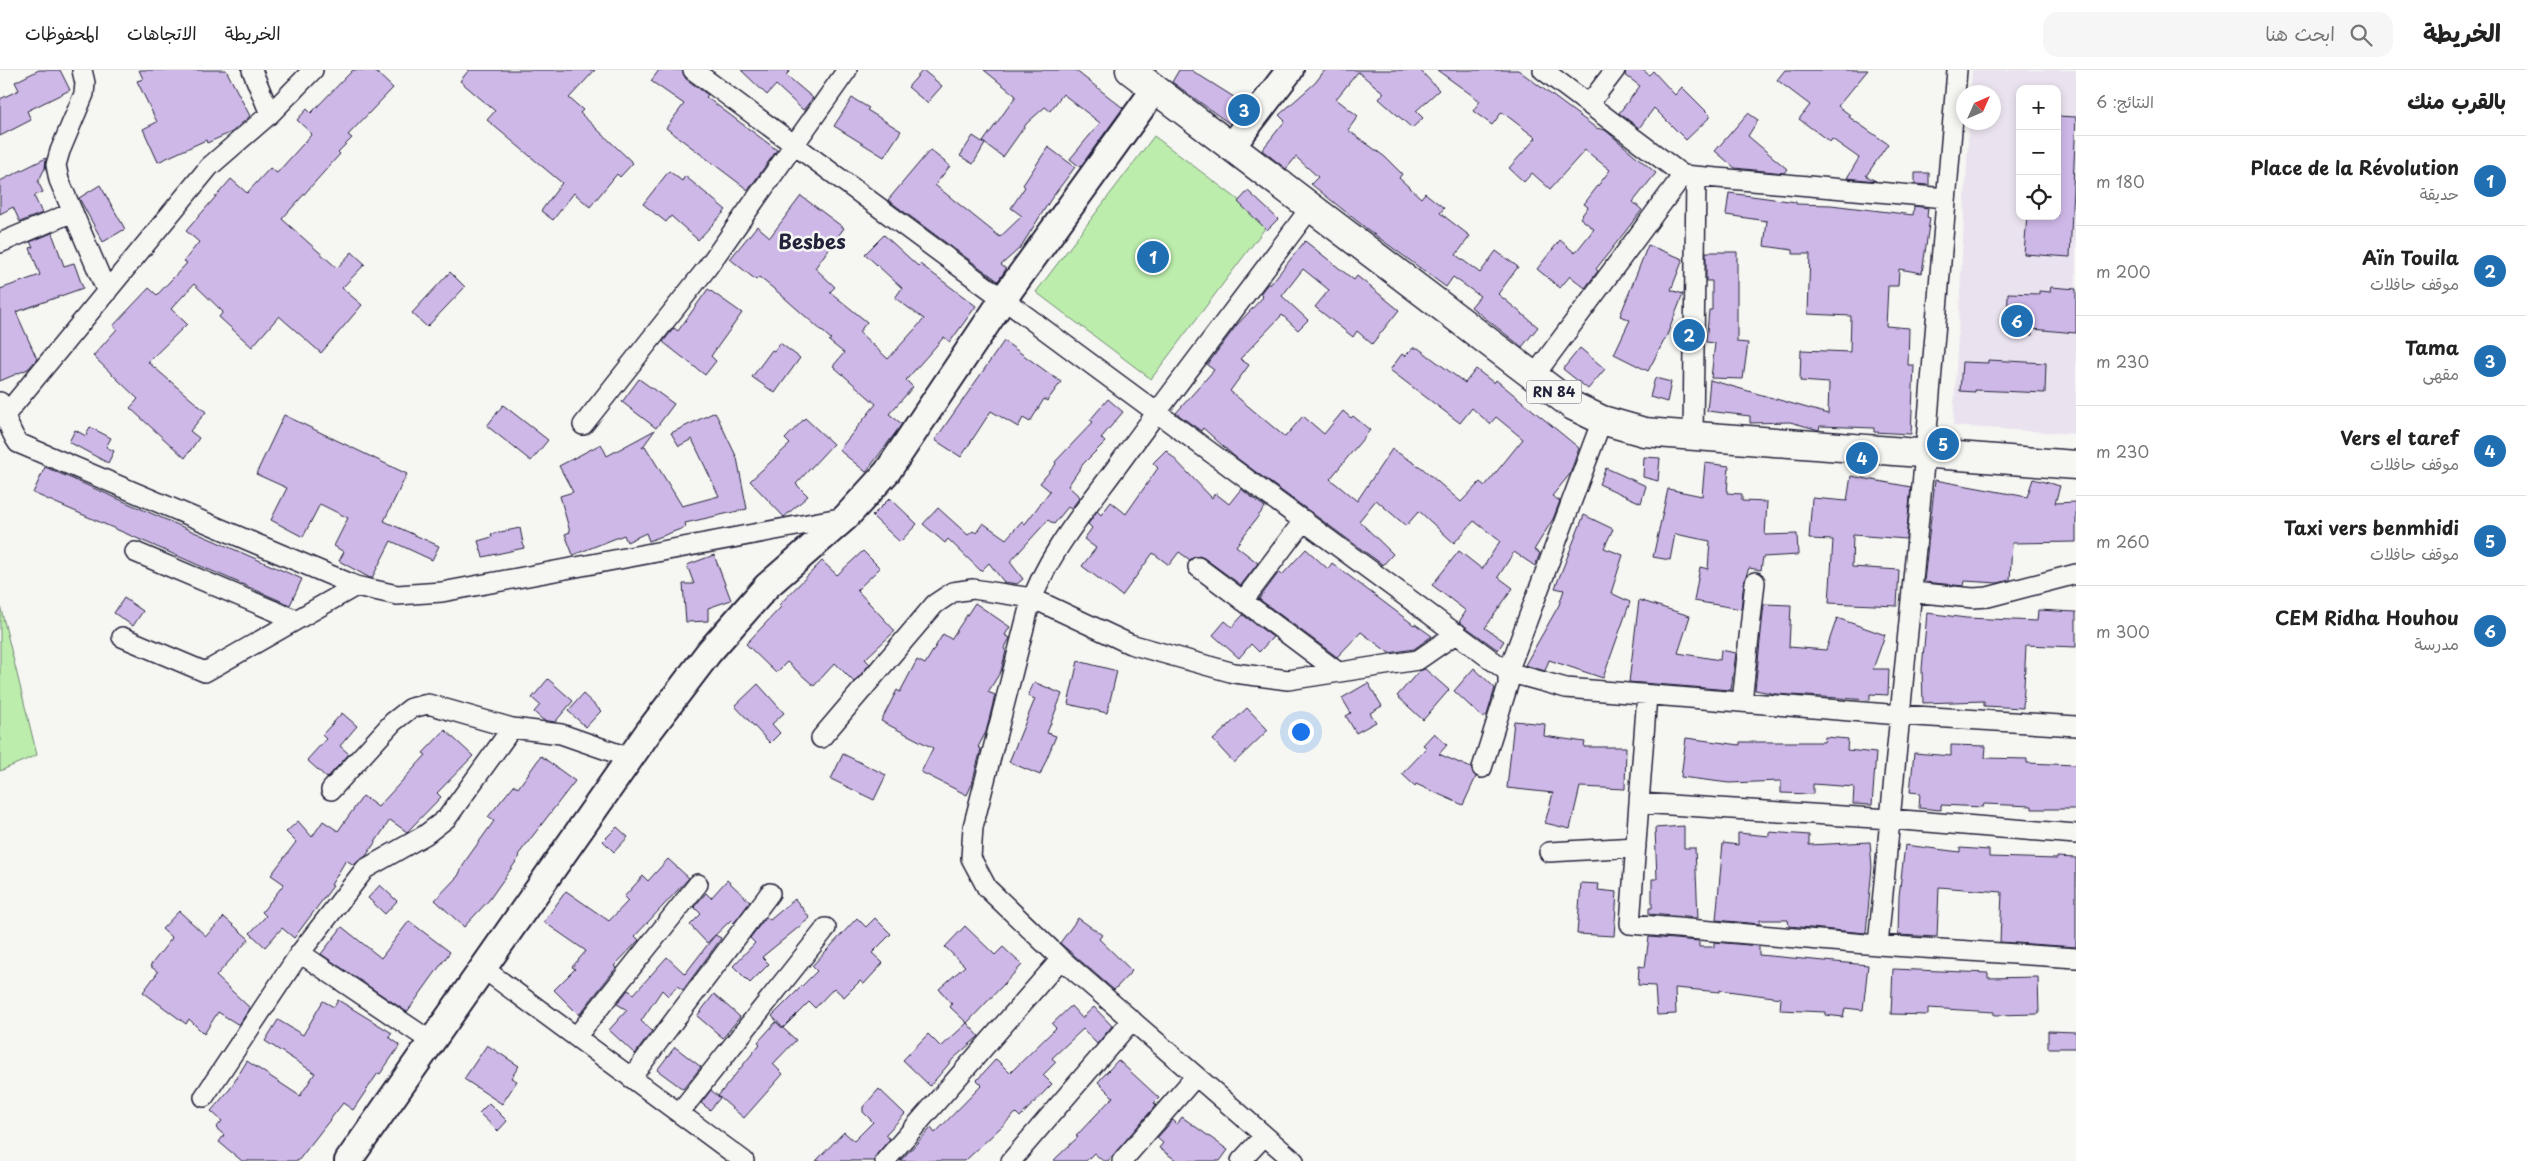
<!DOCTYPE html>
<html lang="ar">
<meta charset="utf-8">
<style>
body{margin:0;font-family:"Playpen Sans","Playpen Sans Arabic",sans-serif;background:#f6f6f6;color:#222;direction:rtl}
.controls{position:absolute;right:15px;top:15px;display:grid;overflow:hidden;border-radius:10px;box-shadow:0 2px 8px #0003}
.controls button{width:45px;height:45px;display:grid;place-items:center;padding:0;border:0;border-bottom:1px solid #e0e0e0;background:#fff;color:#222;font:25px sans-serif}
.compass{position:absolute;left:1956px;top:15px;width:45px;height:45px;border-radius:50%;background:#fff;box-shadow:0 2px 8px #0003;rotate:45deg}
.you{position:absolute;left:1300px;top:661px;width:18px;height:18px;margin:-12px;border:4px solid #fff;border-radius:50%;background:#1a73e8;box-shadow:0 0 0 8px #1a73e833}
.badge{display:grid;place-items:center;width:32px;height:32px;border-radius:50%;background:#1f6fb2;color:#fff;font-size:16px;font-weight:700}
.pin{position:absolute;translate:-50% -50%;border:2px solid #fff;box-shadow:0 1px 5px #0006}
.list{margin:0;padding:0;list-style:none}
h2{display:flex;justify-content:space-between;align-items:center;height:65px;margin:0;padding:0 20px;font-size:21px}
h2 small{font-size:16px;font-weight:400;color:#767676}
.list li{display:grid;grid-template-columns:32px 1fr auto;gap:15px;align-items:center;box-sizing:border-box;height:90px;padding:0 20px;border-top:1px solid #e0e0e0}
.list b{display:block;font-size:19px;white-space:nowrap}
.list p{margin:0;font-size:16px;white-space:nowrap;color:#767676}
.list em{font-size:16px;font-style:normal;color:#767676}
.icon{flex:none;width:28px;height:28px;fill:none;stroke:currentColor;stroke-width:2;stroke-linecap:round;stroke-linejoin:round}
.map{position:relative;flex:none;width:2076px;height:1091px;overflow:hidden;direction:ltr}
header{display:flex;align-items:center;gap:30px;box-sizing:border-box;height:70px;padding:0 25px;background:#fff;border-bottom:1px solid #e0e0e0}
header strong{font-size:24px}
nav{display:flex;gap:28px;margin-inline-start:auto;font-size:18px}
.search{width:350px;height:45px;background:#f6f6f6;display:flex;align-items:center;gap:12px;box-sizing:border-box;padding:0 18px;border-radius:15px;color:#767676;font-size:19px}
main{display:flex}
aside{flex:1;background:#fff}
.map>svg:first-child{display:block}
</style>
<header>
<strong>الخريطة</strong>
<div class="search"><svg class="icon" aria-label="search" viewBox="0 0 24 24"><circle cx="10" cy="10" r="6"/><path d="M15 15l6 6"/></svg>ابحث هنا</div>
<nav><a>الخريطة</a><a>الاتجاهات</a><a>المحفوظات</a></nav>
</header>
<main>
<aside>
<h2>بالقرب منك<small>النتائج: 6</small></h2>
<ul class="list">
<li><span class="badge">1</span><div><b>Place de la Révolution</b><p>حديقة</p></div><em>180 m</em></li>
<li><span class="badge">2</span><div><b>Aïn Touila</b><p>موقف حافلات</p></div><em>200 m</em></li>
<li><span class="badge">3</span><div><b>Tama</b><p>مقهى</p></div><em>230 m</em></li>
<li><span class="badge">4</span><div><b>Vers el taref</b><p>موقف حافلات</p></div><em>230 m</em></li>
<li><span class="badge">5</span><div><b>Taxi vers benmhidi</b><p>موقف حافلات</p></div><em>260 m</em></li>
<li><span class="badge">6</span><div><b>CEM Ridha Houhou</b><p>مدرسة</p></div><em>300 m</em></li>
</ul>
</aside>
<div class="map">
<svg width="2076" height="1091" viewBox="0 0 2076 1091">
<rect width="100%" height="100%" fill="#f6f6f2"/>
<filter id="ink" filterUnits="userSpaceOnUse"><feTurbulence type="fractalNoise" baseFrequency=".02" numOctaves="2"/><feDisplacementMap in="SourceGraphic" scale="10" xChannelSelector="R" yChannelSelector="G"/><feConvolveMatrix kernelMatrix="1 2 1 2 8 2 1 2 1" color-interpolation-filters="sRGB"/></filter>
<g filter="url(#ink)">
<path fill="#eae3ef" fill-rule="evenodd" d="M1972 0H2076V364L1953 356 1969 53 1994 52V22H1971ZM2020 19H2057V146H2020Z"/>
<path fill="#bcedac" stroke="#6f8874" d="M1154 66 1269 153 1151 309 1036 222Z
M0 535 37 685 0 701Z"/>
<path fill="#ceb8e8" stroke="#22223b" d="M39 0H60L70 20 27 41 31 50 0 66V29L19 20 15 12Z
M139 0H226L250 46 232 62 207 73 206 70 158 92 143 59 157 52 137 11 143 9Z
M353 0H374L393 18 348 65 352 68 338 82 340 84 282 149 337 198 352 182 365 194 342 218 362 235 321 283 279 246 252 277 219 247 223 242 194 214 171 239 187 254 148 292 206 342 190 361 199 368 185 388 130 338 138 329 93 286 117 259 113 256 149 218 157 225 187 193 184 191 199 172 186 161 231 109 247 123 270 98 277 103 312 64 297 50 307 39 311 43Z
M469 0H595L569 28 583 40 580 43 633 93 620 107 617 104 590 137 574 123 553 150 541 141 562 113 487 50 495 41 460 11Z
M659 0H682L686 9 708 25 706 27 777 80 748 120 666 58 684 34 651 11Z
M741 0H791L786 5 813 28 803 40 776 15 767 25Z
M923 0 942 16 927 33 908 17Z
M984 0H1075L1123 38 1080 97 1070 89 1100 53 1063 24 1050 41 1045 37 1027 53 1003 87 983 72 1016 26Z
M1179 0H1191L1245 34 1230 54 1172 12Z
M1325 0H1420L1439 20 1416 41 1423 48 1412 58 1379 29 1384 23 1358 2 1336 29 1358 46 1348 60 1385 87 1402 104 1399 108 1421 128 1425 123 1444 138 1440 143 1470 166 1456 185 1480 203 1496 181 1518 197 1498 224 1538 257 1522 277 1471 237 1480 226 1453 207 1446 217 1367 159 1311 114 1318 107 1296 87 1286 99 1262 80 1285 51 1279 45 1315 13Z
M1437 0H1518L1596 58 1605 60 1656 103 1633 132 1642 140 1596 199 1598 201 1585 218 1570 206 1560 218 1537 199 1560 170 1575 183 1594 159 1580 148 1588 137 1584 134 1610 100 1585 80 1550 119 1532 103 1524 112 1509 98 1536 68 1502 42 1492 55 1473 41 1480 31Z
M1626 0H1643L1649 5 1653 1 1675 25 1682 17 1711 46 1686 70 1654 38 1639 58 1619 43 1640 16 1625 5Z
M1785 0H1868L1838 36 1850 45 1849 47 1888 74 1866 106 1876 111 1847 108 1859 88 1832 69 1830 72 1799 49 1810 35 1777 10Z
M852 28 869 38 867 40 901 61 884 87 834 56Z
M1748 43 1758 50 1748 66 1787 99 1784 103 1735 98 1715 81Z
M2057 46 2076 47 2070 187 2024 184 2027 146H2057Z
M973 66 985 74 973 94 960 86Z
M1048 77 1075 97 1051 129 1020 178 1001 195 1006 199 998 211 888 130 930 80 950 96 935 115 1000 167 1022 146 1011 138 1025 117 1023 115Z
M46 88 45 98 38 112 43 122 34 126 42 143 20 152 13 137 0 144V111Z
M669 101 682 111 685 106 726 140 698 170 671 146 666 152 643 134Z
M1915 103H1929V115L1915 114Z
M100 115 125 159 103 172 79 128Z
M1248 121 1278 149 1267 160 1238 132Z
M1729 123 1796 132V134L1831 135 1913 145 1914 136 1928 138 1927 147 1930 148 1922 203 1899 199 1898 216H1888L1886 256 1909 258 1908 295H1914L1911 364 1874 362V358L1820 356 1819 360 1790 352 1750 353V346L1707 341 1710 310 1828 344 1829 313 1800 311 1801 280 1850 282 1851 246 1808 244 1810 184H1793V180L1764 176 1767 151 1726 145Z
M801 126 844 158 815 198 835 217 830 222 867 252 859 262 888 289 924 249 895 228 902 218 865 184 884 165 918 196 920 194 976 236 950 272 944 267 906 310 913 317 889 344 902 354 866 402 839 380 876 334 833 296 844 283 829 271 831 269 779 223 759 207 756 210 730 189 757 156 770 167Z
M52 163 64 196 74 193 83 218 16 242 37 289 28 299 0 311V219L40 205 30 178 33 177 30 172Z
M1305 171 1354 210 1357 206 1399 240 1372 274 1357 261 1353 267 1315 237 1329 220 1303 199 1282 226 1308 250 1298 260 1282 245 1240 289 1249 295 1230 321 1285 367 1303 346 1324 364 1343 341 1351 348 1353 346 1370 360 1330 409 1357 431 1392 379 1422 398 1461 432 1480 412 1485 416 1523 369 1496 347 1490 354 1472 338 1460 353 1390 300 1402 284 1405 286 1413 278H1418L1465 313 1476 299 1494 313 1496 310 1579 378 1570 404 1552 426 1560 431 1553 449 1534 480 1540 483 1535 496 1514 482 1498 507 1513 518 1485 558 1504 571 1498 580 1459 552 1466 541 1432 515 1459 481 1482 499 1500 471 1474 451 1454 473 1419 441 1406 456 1376 430 1359 451 1393 484 1383 495 1234 386 1203 358 1201 361 1176 343 1214 300 1207 295 1236 256 1263 227 1260 224 1266 216 1269 213 1270 215Z
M1648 175 1683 189 1671 220 1683 224 1667 265 1648 301 1614 284 1630 250 1620 246Z
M1706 182H1737V272L1748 273 1743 309 1711 308 1715 273 1706 272 1709 240H1712V211H1706Z
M450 202 465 217 427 257 412 243Z
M2051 217 2076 219V263L2032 259V265L2007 264 2008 223 2039 224V221L2050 222Z
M708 219 742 243 711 286 716 291 705 305 663 272 674 258 678 261Z
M1004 271 1061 312 1047 331 1044 329 1030 352 1023 348 1018 357 991 341 961 387 935 370Z
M780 273 800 288 775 323 752 307 772 280 774 281Z
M1580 278 1605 299 1588 319 1563 299Z
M1988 290 2046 293 2045 323 1975 320V322L1960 321 1962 292 1988 293Z
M1655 308 1671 312 1667 332 1650 327Z
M639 309 674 334 656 358 622 332Z
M1108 329 1123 342 1101 368 1105 372 1083 394 1068 416 1080 427 1071 439 1068 437 1054 454 1048 450 1010 492 1023 509 1017 514 1004 512 989 493 981 501 948 469 945 473 923 454 938 438 968 465 973 461 976 463 983 453 1006 469 1022 451 1025 454 1050 421 1040 413 1056 394 1055 392 1093 352 1090 350Z
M503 335 548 370 531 391 487 356Z
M715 342 737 388 747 439 685 453 686 457 649 471 646 463 627 472 624 465 573 485 565 464 570 462 560 426 573 422 559 396 601 374 607 386 655 360 642 378 645 376 682 436 719 426 692 369 679 376 671 363Z
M284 345 407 404 384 451 439 476 432 490 391 471 372 508H370L339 491 344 482 334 476 348 448 320 434 303 467 271 450 287 418 256 404Z
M805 348 833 374 796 414 808 426 784 447 750 411 790 374 785 369Z
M90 357 111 368 106 377 114 381 108 393 69 372 75 360 86 366Z
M1166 380 1212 428 1215 423 1229 434 1241 419 1265 437 1236 476 1258 493 1241 515 1204 488 1199 486 1190 490 1179 482 1169 495 1153 483 1122 526 1082 496 1096 478 1084 469 1092 458 1088 454 1091 450 1097 441 1101 445 1111 432 1126 444 1158 398 1153 393Z
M1644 387 1660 388 1658 411 1643 407Z
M1705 393 1729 396 1727 423 1742 424V431L1767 432 1765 465 1797 464 1798 485 1763 487 1761 500 1749 498 1744 511 1741 539 1694 531 1700 497 1708 499 1710 471 1675 464 1670 490 1653 487 1668 419 1702 426Z
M45 397 302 509 290 535 33 423Z
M1606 398 1646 416 1641 433 1599 414Z
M1851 406 1911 417 1906 469 1853 465 1852 497 1899 500 1897 536 1829 533 1833 470 1809 469 1812 428 1847 431Z
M2033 409 2060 416 2055 433 2076 432V472L2012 473 2010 510 1998 513 1965 511 1964 516 1924 512 1935 410 2027 427Z
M890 428 917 454 900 472 872 446Z
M1584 445 1613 459 1604 478 1623 485 1611 523 1630 532 1603 608 1549 590 1545 601 1525 595 1559 535 1564 520 1555 518Z
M520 458 524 478 483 487 478 471 492 467 491 464Z
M1306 479 1328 499 1332 493 1414 555 1415 554 1432 566 1414 579 1389 583 1361 562 1337 587 1259 529 1279 502 1282 505Z
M863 481 880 498 857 520 895 561 865 589 870 594 854 612 835 593 814 616 787 592 776 603 746 574 781 537 779 535 822 491 837 505Z
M714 485 731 530 708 538V551L686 552 683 514H694L687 495Z
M124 528 143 541 133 556 114 543Z
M1639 530 1690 546 1678 583 1720 590 1721 580 1736 583 1731 620 1629 612Z
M975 533 1010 557 1005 565 1010 568 1004 579 1006 581 1001 601 988 622 995 625 986 662 978 677 981 679 972 714 967 725 921 702 933 678 881 651 897 620 900 622 917 590 925 594 943 564 951 569Z
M1764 534 1791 535 1789 577 1826 580 1837 548 1885 565 1873 599H1889L1888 625 1870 624V630L1776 624 1755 620Z
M2038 540 2076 542V577L2026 575 2023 638 1984 636V631L1923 633 1922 599 1927 543 1966 548 2037 551Z
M1243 545 1273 567 1259 582 1251 574 1239 588 1213 565 1225 551 1232 557Z
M1078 591 1117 601 1107 643 1068 634Z
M1474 598 1495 618 1487 645 1483 648 1454 621Z
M1425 599 1449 620 1423 650 1397 626 1419 601Z
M548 609 573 631 555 652 543 650 534 642 540 635 532 628Z
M1034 612 1062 624 1047 663 1056 666 1040 705 1009 692 1035 629 1028 626Z
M1368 613 1382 636 1370 643 1376 652 1356 663 1346 646 1351 643 1342 628Z
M758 614 784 643 772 654 780 663 770 673 735 636Z
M583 624 601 641 586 657 568 641Z
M1247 638 1268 660 1234 693 1213 670Z
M342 643 357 656 340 676 349 684 327 708 307 690 326 669 322 665Z
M1514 651 1545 654 1544 666 1585 672 1584 677H1626L1625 719 1580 717 1570 759 1545 753 1553 723 1507 718Z
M445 660 473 686 437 723 441 727 407 762 390 750 366 786 354 795 346 790 331 815 333 816 294 868 282 858 265 877 250 863 266 846 262 842 284 814 271 805 296 772 286 762 298 751 312 767 323 751 338 761 363 726 378 737 426 685 423 683Z
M1434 663 1447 675 1439 684 1471 698 1476 707 1463 735 1416 714 1415 716 1402 704 1427 678 1423 675Z
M1825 667 1848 669 1847 680 1876 683 1872 735 1853 734 1854 717 1813 714V724L1781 723V711L1729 713 1681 707 1686 668 1740 675V672H1824Z
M1951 675 1986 676 1985 688 2027 689V693L2076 695V739H2032V736L1984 734 1983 737 1941 735V740L1919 738 1920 723 1910 722 1914 683 1951 686Z
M843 684 886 705 874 730 831 709Z
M541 686 575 711 518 785 520 786 489 830 464 857 435 830 458 806 466 790 494 751 488 747 514 715 518 718Z
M1684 756V778H1695L1698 848 1649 844V838H1652V809H1657L1655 758Z
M617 757 628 767 614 782 603 771Z
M1769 762 1809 765V775L1870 772 1872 797 1866 863 1789 856 1788 850H1760V854L1716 850 1723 773 1738 775V763L1769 766Z
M1905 775 1960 782V778L1989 780V787L2057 789V787L2076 788V877L2000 872 2002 822 1939 817 1937 867 1898 865 1899 826Z
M668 789 689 808 635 866 639 870 614 896 616 898 579 945 554 920 575 899 572 897 586 881 544 852 566 821 609 851 628 831 624 827 643 806 648 811Z
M727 810 750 832 734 853 731 850 707 873 690 855 701 844 694 837 706 823 711 828Z
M1581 813 1599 814 1598 820 1617 822 1614 866 1577 864Z
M380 815 397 831 385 844 368 828Z
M795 829 810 848 762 887 769 894 750 913 733 896 755 873 750 868 766 847 770 850Z
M179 841 206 866 224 847 249 869 216 906 250 938 239 955 218 942 204 964 189 949 186 954 143 922 158 902 150 896 172 868 162 859Z
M857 848 866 857 875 848 891 864 872 883 883 893 864 914 860 911 844 927 834 918 815 938 809 932 783 958 772 946 817 901 812 896Z
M1078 848 1102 865 1099 869 1132 901 1114 920 1060 873Z
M409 851 450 882 407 942 321 884 342 857 381 888Z
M965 856 995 885 1003 877 1022 895 967 953 950 937 952 934 939 919 965 896 945 877Z
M715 865 721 868 720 870 683 920 677 916 668 926 662 920 641 951 652 961 635 984 609 960 627 940 617 934 628 920 634 924 667 887 685 904Z
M1649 867 1699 871V877H1714V872L1759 876V885L1868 895 1863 940 1845 938 1843 947 1825 945V942L1780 940 1781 928 1720 920V922L1675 918 1676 944 1657 945 1655 916 1638 915 1639 896 1645 897Z
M1893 899 1988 903V908L2038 907 2039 944 1994 945V942L1928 938V945L1891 944Z
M714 924 740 947 723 968 697 946Z
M338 930 392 963 389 967 400 975 380 1004 378 1003 353 1040 343 1033 298 1091H242L219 1072 224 1065 216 1058 222 1051 211 1041 230 1019 247 991 300 1026 315 1003 265 971 278 950 303 965 323 931 334 937Z
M1071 936 1082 948 1094 937 1112 956 1097 974 1083 959 1052 988 1056 992 1043 1005 1052 1014 1020 1047 1016 1043 965 1091H900L931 1058 935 1063 982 1015 977 1010 996 989 1010 1003 1056 958 1052 954Z
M776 952 796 970 773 994 783 1004 744 1048 718 1026 760 974 758 972Z
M967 953 979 966 953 989 930 1016 903 990 928 964 941 977Z
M2048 961 2076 962V978H2048Z
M487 975 519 996 511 1008 517 1011 502 1034 464 1009Z
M675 977 701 997 683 1019 657 1000Z
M1118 990 1159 1028 1154 1033 1156 1035 1108 1091H1103L1094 1083 1086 1091H1053L1078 1067 1076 1066 1113 1027 1098 1012Z
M879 1019 905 1044 885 1065 890 1069 877 1084 874 1091H816L844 1062 854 1071 873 1052 863 1042V1037Z
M711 1020 720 1028 710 1040 701 1033Z
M489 1033 507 1051 498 1061 479 1043Z
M1182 1047 1228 1080 1220 1091H1177L1159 1078 1163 1073 1157 1068 1173 1050 1177 1054Z"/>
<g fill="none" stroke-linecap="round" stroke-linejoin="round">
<g stroke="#22223b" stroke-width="22">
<path id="street" d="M82 0 85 13 84 24 60 81 56 95 59 110 107 222
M252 0 270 44
M693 0 1508 602 1566 618 1900 645 2076 656
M1543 0 1683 105 1946 128
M1589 34 1615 0
M0 173 73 142
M1534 306 1683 105
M0 332C7 347 8 359 18 373L356 516 397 525 442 522 845 447
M0 346 6 344 209 97 270 44 313 0
M583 355 707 198 847 0
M1693 366 1696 107
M135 482 296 550
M1198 497 1338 602
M1912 522 1973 528 1988 527 2076 504
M1243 531 1304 450
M122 567 205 602 356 516
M1647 625 1630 854 1878 875 2076 888
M1742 632 1755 512
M821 668 935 534 953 522 973 519 1032 528 1130 574 1234 603 1288 610 1418 590 1457 563
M1482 698 1508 615V602L1602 350
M331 720 393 652 411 638 428 634 512 658 561 664 630 688
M1639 733 1890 749 2076 764
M1549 782 1636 777
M1878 875 1925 384 1957 0
M300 883 432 972
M484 899 744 1091
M576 967 698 814
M631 1008 770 823
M204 1027 300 883 365 799 425 765 447 748 512 658
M679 1043 826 858
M885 1091 1061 889
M1011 1091 1132 950
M1122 1091 1196 1006
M1241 1091 1264 1066
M1294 1091 1061 889 987 818 971 788 973 757 1029 538C1047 483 1087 438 1121 391 1183 306 1248 222 1311 137"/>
</g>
<g stroke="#22223b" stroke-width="30">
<path id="secondary" d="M1232 76 1290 0
M348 1091 649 661 709 582 767 516 846 447 887 402 1004 228 1155 19"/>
</g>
<g stroke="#22223b" stroke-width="31">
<path id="primary" d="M1130 0 1573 336 1602 350 1644 362 2076 395"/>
</g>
<use href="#street" stroke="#f6f6f2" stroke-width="19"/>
<use href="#secondary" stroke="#f6f6f2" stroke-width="26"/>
<use href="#primary" stroke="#f6f6f2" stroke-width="28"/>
</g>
</g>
<g text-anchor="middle" stroke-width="5" stroke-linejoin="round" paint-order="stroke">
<rect fill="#f6f6f2" stroke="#626272" stroke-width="1" x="1526.5" y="310.5" width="55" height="23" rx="4"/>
<g font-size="14" font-weight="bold" fill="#22223b">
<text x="1554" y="327">RN 84</text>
</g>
<g font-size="20" font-weight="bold" fill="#22223b" stroke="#f6f6f2">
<text x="812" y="179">Besbes</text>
</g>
</g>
</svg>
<div class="controls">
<button>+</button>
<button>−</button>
<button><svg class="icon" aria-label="locate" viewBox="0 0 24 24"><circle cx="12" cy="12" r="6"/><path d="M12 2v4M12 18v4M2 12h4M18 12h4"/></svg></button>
</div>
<svg class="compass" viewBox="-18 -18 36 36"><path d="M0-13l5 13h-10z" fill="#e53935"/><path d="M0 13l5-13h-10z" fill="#767676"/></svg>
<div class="you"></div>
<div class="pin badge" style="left:1153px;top:187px">1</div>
<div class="pin badge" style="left:1689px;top:265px">2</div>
<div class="pin badge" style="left:1244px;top:40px">3</div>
<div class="pin badge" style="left:1862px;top:388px">4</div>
<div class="pin badge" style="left:1943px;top:374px">5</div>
<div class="pin badge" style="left:2017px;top:251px">6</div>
</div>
</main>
